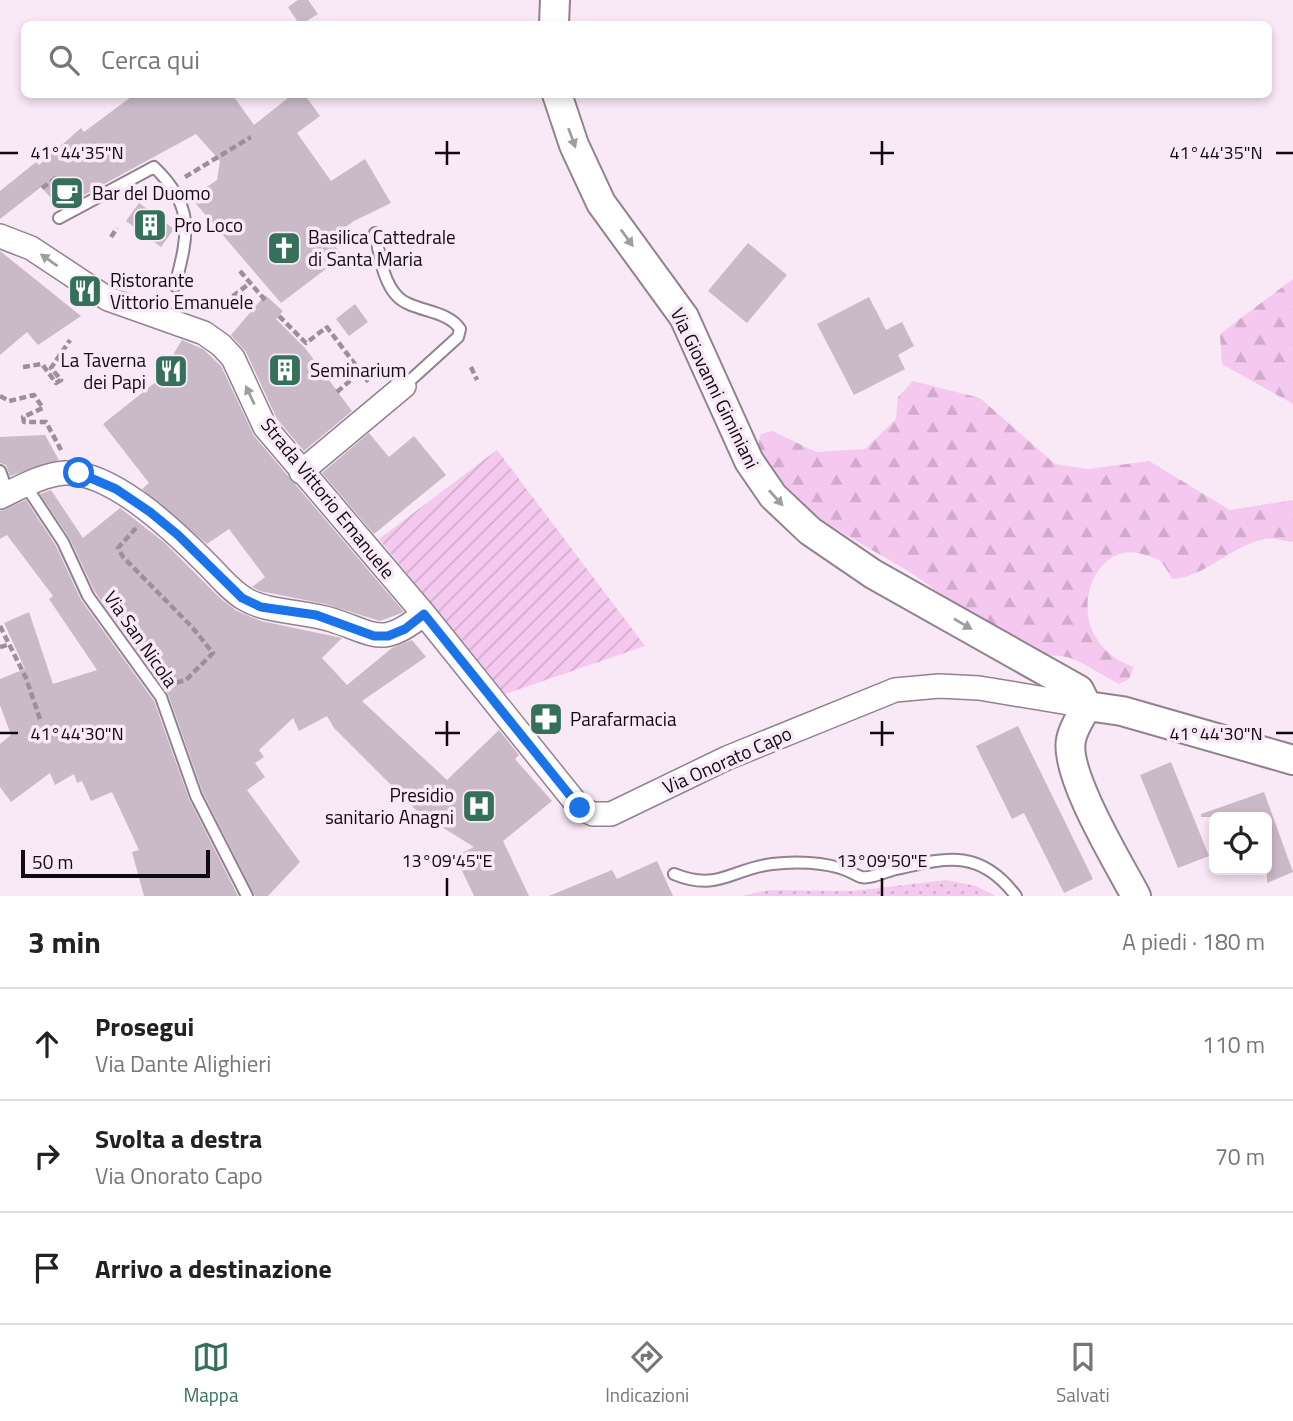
<!DOCTYPE html>
<html lang="it">
<meta charset="utf-8">
<style>
body{margin:0;font-family:"Titillium Web",sans-serif;background:#f2f2f2;color:#222}
.controls{position:absolute;right:21px;bottom:21px;display:grid;overflow:hidden;border-radius:10px;box-shadow:0 4px 10px #0003}
.controls button{width:63px;height:63px;display:grid;place-items:center;padding:0;border:0;border-bottom:2px solid #e0e0e0;background:#fff;color:#222;font:35px sans-serif}
.scale{position:absolute;left:21px;bottom:18px;width:189px;box-sizing:border-box;padding-left:7px;border:4px solid #100a0f;border-top:0;font-size:19px;line-height:24px;white-space:nowrap;color:#100a0f;-webkit-text-stroke:5px #f9e8f6;paint-order:stroke}
.stop{position:absolute;width:21px;height:21px;margin:-16px;border:5px solid #1a73e8;border-radius:50%;background:#fff}
.stop.end{background:#1a73e8;border-color:#fff;box-shadow:0 2px 7px #0008}
.list{margin:0;padding:0;list-style:none}
h2{display:flex;justify-content:space-between;align-items:center;height:91px;margin:0;padding:0 28px;font-size:30px}
h2 small{font-size:23px;font-weight:400;color:#767676}
.list li{display:grid;grid-template-columns:46px 1fr auto;gap:21px;align-items:center;box-sizing:border-box;height:112px;padding:0 28px;border-top:2px solid #e0e0e0}
.list b{display:block;font-size:26px;white-space:nowrap}
.list p{margin:0;font-size:23px;white-space:nowrap;color:#767676}
.list em{font-size:23px;font-style:normal;color:#767676}
.icon{flex:none;width:38px;height:38px;fill:none;stroke:currentColor;stroke-width:2;stroke-linecap:round;stroke-linejoin:round}
.map{position:relative;flex:none;width:1293px;height:896px;overflow:hidden}
.search{position:absolute;background:#fff;box-shadow:0 4px 10px #0003;left:21px;right:21px;top:21px;height:77px;display:flex;align-items:center;gap:18px;box-sizing:border-box;padding:0 24px;border-radius:10px;color:#767676;font-size:26px}
.sheet{height:427px;background:#fff}
nav{display:flex;justify-content:space-around;align-items:center;box-sizing:border-box;height:98px;border-top:2px solid #e0e0e0;background:#fff;font-size:19px;color:#767676}
nav a{display:grid;justify-items:center;gap:4px}
nav .on{color:#35705a}
.map>svg:first-child{display:block}
</style>
<div class="map">
<svg width="1293" height="896" viewBox="0 0 1293 896">
<defs>
<pattern id="grass-dots" width="8" height="8" patternUnits="userSpaceOnUse" patternTransform="scale(1.75)"><rect width="8" height="8" fill="#f5c9ef"/><path d="M2 2h.1M6 6h.1" fill="none" stroke="#d1abcc" stroke-width="1.8" stroke-linecap="round"/></pattern>
<pattern id="forest-firs" width="22" height="20" patternUnits="userSpaceOnUse" patternTransform="scale(1.75)"><rect width="22" height="20" fill="#f5c9ef"/><path d="M5 1l3.5 6h-7zM16 11l3.5 6h-7z" fill="#d1abcc"/></pattern>
<pattern id="garden-furrows" width="10" height="10" patternUnits="userSpaceOnUse" patternTransform="scale(1.75)"><rect width="10" height="10" fill="#f5c9ef"/><path d="M-1 1l2-2M0 10L10 0M9 11l2-2" fill="none" stroke="#d1abcc"/></pattern>
</defs>
<rect width="100%" height="100%" fill="#f9e8f6"/>
<path fill="url(#grass-dots)" d="M947 880 976 886 995 896H742L769 890 853 891Z"/>
<path fill="url(#forest-firs)" d="M1293 279V404L1222 364 1220 334Z
M913 381 980 398 1055 464 1088 469 1149 461 1230 510 1293 500V542C1284 541 1274 537 1265 539 1232 545 1202 579 1172 579 1169 574 1165 565 1160 561 1157 558 1150 557 1145 555 1089 534 1055 640 1134 667L1129 679 1119 684C1103 676 1084 662 1067 657 1055 654 1042 657 1030 653 989 641 955 603 920 579 884 552 739 490 761 434L772 431 816 452 865 449 896 419 898 397Z"/>
<path fill="url(#garden-furrows)" d="M497 450 645 646 505 694 379 539Z"/>
<path fill="#cab9c7" d="M298 0H308L318 14 302 24H299L288 7Z
M135 94H232L254 125 293 94H304L320 116 297 133 331 181 365 159 391 203 354 221 329 239 343 256 281 303 191 198 217 180 220 161 196 134 60 208 41 187 0 219V191L36 162 39 165 81 128 84 132Z
M139 203 174 229 161 247 126 221Z
M748 243 787 275 747 323 708 291Z
M0 251 81 316 38 345 27 332 0 355Z
M265 295 283 311 276 319 305 348 352 411 304 451 277 419 246 352 231 335Z
M869 297 886 330 902 322 914 346 898 355 905 369 854 395 817 324Z
M355 304 368 322 349 336 336 319Z
M182 340 203 349 221 366 254 436 404 612 380 621 325 604 260 591 252 587 265 577 229 529 207 544 142 489 149 483 103 424 157 381Z
M369 433 389 457 414 436 446 475 374 534 322 473Z
M45 435 59 460 10 476 6 465 0 463V437Z
M51 490 83 538 120 508 165 543 221 599 237 611 261 621 342 638 322 658 347 685 392 648 412 640 426 657 362 701 447 780 499 730 519 755 515 759 552 801 503 841 529 896H474L455 856 474 847 418 812 334 728 327 716 299 731 293 718 259 750 264 757 255 763 265 777 247 790 300 862 268 896H255L203 793 168 694 95 592 70 539 40 494Z
M26 500 56 546 81 600 154 701 189 799 238 896H144L132 852 139 850 112 792 91 801 82 781 77 783 74 774 55 785 50 773 11 802 0 787V744L11 735 0 705V679L25 669 4 623 29 612 53 684 97 670 49 599 53 596 7 535 0 539V511Z
M1018 726 1093 879 1064 893 1024 813 1012 819 976 746Z
M1171 762 1209 856 1178 868 1140 775Z
M1264 792 1293 872 1267 883V817H1201V814Z
M657 861 673 896H549L612 870 617 879Z"/>
<g fill="none" stroke-linecap="round" stroke-linejoin="round">
<g stroke="#92828f" stroke-width="14">
<path id="service" d="M59 218 154 167C196 207 188 235 175 286
M375 233C380 254 382 280 397 296 412 312 447 309 460 329L458 337 404 386
M0 471 8 493
M26 486 63 542 88 596 161 697 196 796 247 896
M674 874C718 892 731 869 772 864 795 861 824 862 846 870 851 872 856 875 861 877 869 879 883 873 892 870 945 858 979 847 1016 896"/>
</g>
<g stroke="#92828f" stroke-width="26">
<path id="minor" d="M0 236 31 248 108 299 204 333 221 345 233 358 265 427 424 614 580 808 593 814H611L727 758 895 690 939 686 979 688 1087 706
M301 472 404 386
M0 497C19 488 44 474 65 473 111 471 171 528 202 559 215 571 229 590 245 599 268 613 305 611 332 620 378 635 382 647 424 614"/>
</g>
<g stroke="#92828f" stroke-width="32">
<path id="tertiary" d="M554 24 555 0
M557 94 574 145 601 203 684 317 749 461 773 496 810 531 873 574 1079 690 1087 706
M1087 706 1122 711 1293 760
M1087 706C1081 717 1073 728 1071 740 1064 774 1119 864 1136 896"/>
</g>
<path stroke="#9c8f9a" stroke-width="4.5" stroke-dasharray="7 3.5" stroke-linecap="butt" d="M185 177 251 137
M42 188 59 176
M111 237 117 228
M240 271 265 300
M216 309 250 283
M279 316 306 343 327 327
M326 326 370 384
M23 367 42 364 56 383 61 380 51 368 70 340
M471 367 477 380
M337 392 360 372
M0 396 9 401 34 395 43 408 23 417 24 422H46L61 450
M136 528 118 548 123 557 192 627 213 653 186 680 171 684
M0 626 26 678 41 722
M0 647 7 645"/>
<use href="#service" stroke="#fff" stroke-width="10"/>
<use href="#minor" stroke="#fff" stroke-width="23"/>
<use href="#tertiary" stroke="#fff" stroke-width="28"/>
</g>
<defs><path id="oneway-solid" d="M-6-.8H1V-3.2L6.5 0L1 3.2V.8H-6Z" transform="scale(1.75)"/></defs>
<g fill="#9f9d9f">
<use href="#oneway-solid" transform="translate(572 138) rotate(70)"/>
<use href="#oneway-solid" transform="translate(627 238) rotate(54)"/>
<use href="#oneway-solid" transform="translate(49 260) rotate(-145)"/>
<use href="#oneway-solid" transform="translate(250 395) rotate(-115)"/>
<use href="#oneway-solid" transform="translate(776 498) rotate(48)"/>
<use href="#oneway-solid" transform="translate(963 624) rotate(30)"/>
</g>
<g fill="none" stroke-linecap="round" stroke-linejoin="round">
<path stroke="#1a73e8" stroke-width="9" d="M79 473 116 489 150 512 178 535 242 598 261 607 316 615 374 636H388L405 629 424 614 580 808"/>
</g>
<path fill="none" stroke="#100a0f" stroke-width="2.5" d="M447 141V165M882 141V165M0 153H18M435 153H460M870 153H894M1276 153H1293M447 721V746M882 721V746M0 733H18M435 733H460M870 733H894M1276 733H1293M447 878V896M882 878V896"/>
<defs>
<g id="cafe-square" transform="scale(1.75)"><rect x="-9" y="-9" width="18" height="18" rx="4" fill="#35705a" stroke="#f9e8f6"/><path d="M-5.5-4.5H6V0H3Q3 3.5 0 3.5H-2.5Q-5.5 3.5-5.5 0ZM3-3.2v2h1.7v-2ZM-6 4.5H4V6H-6Z" fill="#fff"/></g>
<g id="building-square" transform="scale(1.75)"><rect x="-9" y="-9" width="18" height="18" rx="4" fill="#35705a" stroke="#f9e8f6"/><path d="M-4-6H4V6H1V3H-1V6H-4ZM-2.5-4.3h1.7v1.8h-1.7ZM.8-4.3h1.7v1.8H.8ZM-2.5-1h1.7V.8h-1.7ZM.8-1h1.7V.8H.8Z" fill="#fff"/></g>
<g id="church-square" transform="scale(1.75)"><rect x="-9" y="-9" width="18" height="18" rx="4" fill="#35705a" stroke="#f9e8f6"/><path d="M-1.2-6h2.4v3.5h3.3v2.4h-3.3V6h-2.4V-.1h-3.3v-2.4h3.3Z" fill="#fff"/></g>
<g id="restaurant-square" transform="scale(1.75)"><rect x="-9" y="-9" width="18" height="18" rx="4" fill="#35705a" stroke="#f9e8f6"/><path d="M-5-6h1v4h1v-4h1v4h1v-4h1v5L-1.5 .5V6h-2V.5L-5-1ZM5-6V6H3V1.5H1.5Q1.5-4 5-6Z" fill="#fff"/></g>
<g id="pharmacy-square" transform="scale(1.75)"><rect x="-9" y="-9" width="18" height="18" rx="4" fill="#35705a" stroke="#f9e8f6"/><path d="M-2-6h4v4h4v4h-4v4h-4v-4h-4v-4h4Z" fill="#fff"/></g>
<g id="hospital-square" transform="scale(1.75)"><rect x="-9" y="-9" width="18" height="18" rx="4" fill="#35705a" stroke="#f9e8f6"/><path d="M-5-5h3v3.5h4V-5h3V5h-3V1.5h-4V5h-3Z" fill="#fff"/></g>
</defs>
<g fill-rule="evenodd">
<use href="#cafe-square" x="67" y="193"/>
<use href="#building-square" x="150" y="225"/>
<use href="#church-square" x="284" y="248"/>
<use href="#restaurant-square" x="85" y="291"/>
<use href="#building-square" x="285" y="370"/>
<use href="#restaurant-square" x="171" y="371"/>
<use href="#pharmacy-square" x="546" y="719"/>
<use href="#hospital-square" x="479" y="806"/>
</g>
<g text-anchor="middle" stroke-width="7" stroke-linejoin="round" paint-order="stroke">
<g font-size="19" fill="#100a0f" stroke="#f9e8f6" text-anchor="start">
<text x="92" y="200">Bar del Duomo</text>
<text x="174" y="232">Pro Loco</text>
<text x="308" y="244">Basilica Cattedrale<tspan x="308" dy="22">di Santa Maria</tspan></text>
<text x="110" y="287">Ristorante<tspan x="110" dy="22">Vittorio Emanuele</tspan></text>
<text x="146" y="367" text-anchor="end">La Taverna<tspan x="146" dy="22">dei Papi</tspan></text>
<text x="310" y="377">Seminarium</text>
<text x="570" y="726">Parafarmacia</text>
<text x="454" y="802" text-anchor="end">Presidio<tspan x="454" dy="22">sanitario Anagni</tspan></text>
</g>
<g font-size="19" fill="#100a0f" stroke="#f9e8f6">
<text transform="translate(715 388) rotate(64)" y="7">Via Giovanni Giminiani</text>
<text transform="translate(328 498) rotate(51)" y="7">Strada Vittorio Emanuele</text>
<text transform="translate(141 639) rotate(55)" y="7">Via San Nicola</text>
<text transform="translate(727 760) rotate(-24)" y="7">Via Onorato Capo</text>
</g>
</g>
<g font-size="18" text-anchor="middle" fill="#100a0f" stroke="#f9e8f6" stroke-width="7" stroke-linejoin="round" paint-order="stroke">
<text x="77" y="159">41°44'35"N</text>
<text x="1216" y="159">41°44'35"N</text>
<text x="77" y="740">41°44'30"N</text>
<text x="1216" y="740">41°44'30"N</text>
<text x="447" y="867">13°09'45"E</text>
<text x="882" y="867">13°09'50"E</text>
</g>
</svg>
<div class="controls">
<button><svg class="icon" aria-label="locate" viewBox="0 0 24 24"><circle cx="12" cy="12" r="6"/><path d="M12 2v4M12 18v4M2 12h4M18 12h4"/></svg></button>
</div>
<div class="scale">50 m</div>
<div class="stop" style="left:79px;top:473px"></div>
<div class="stop end" style="left:580px;top:808px"></div>
<div class="search"><svg class="icon" aria-label="search" viewBox="0 0 24 24"><circle cx="10" cy="10" r="6"/><path d="M15 15l6 6"/></svg>Cerca qui</div>
</div>
<section class="sheet">
<h2>3 min<small>A piedi · 180 m</small></h2>
<ul class="list">
<li><svg class="icon" aria-label="ahead" viewBox="0 0 24 24"><path d="M12 20V5M6 11l6-6 6 6"/></svg><div><b>Prosegui</b><p>Via Dante Alighieri</p></div><em>110 m</em></li>
<li><svg class="icon" aria-label="right" viewBox="0 0 24 24"><path d="M7 20v-9h11M14 6l5 5-5 5"/></svg><div><b>Svolta a destra</b><p>Via Onorato Capo</p></div><em>70 m</em></li>
<li><svg class="icon" aria-label="arrive" viewBox="0 0 24 24"><path d="M6 21V4h12l-3 4 3 4H6"/></svg><div><b>Arrivo a destinazione</b></div></li>
</ul>
</section>
<nav>
<a class="on"><svg class="icon" aria-label="map" viewBox="0 0 24 24"><path d="M3 6l6-2 6 2 6-2v14l-6 2-6-2-6 2zM9 4v14M15 6v14"/></svg>Mappa</a>
<a><svg class="icon" aria-label="directions" viewBox="0 0 24 24"><path d="M12 3l9 9-9 9-9-9zM9 14v-3h6M13 9l2 2-2 2"/></svg>Indicazioni</a>
<a><svg class="icon" aria-label="saved" viewBox="0 0 24 24"><path d="M7 4h10v16l-5-4-5 4z"/></svg>Salvati</a>
</nav>
